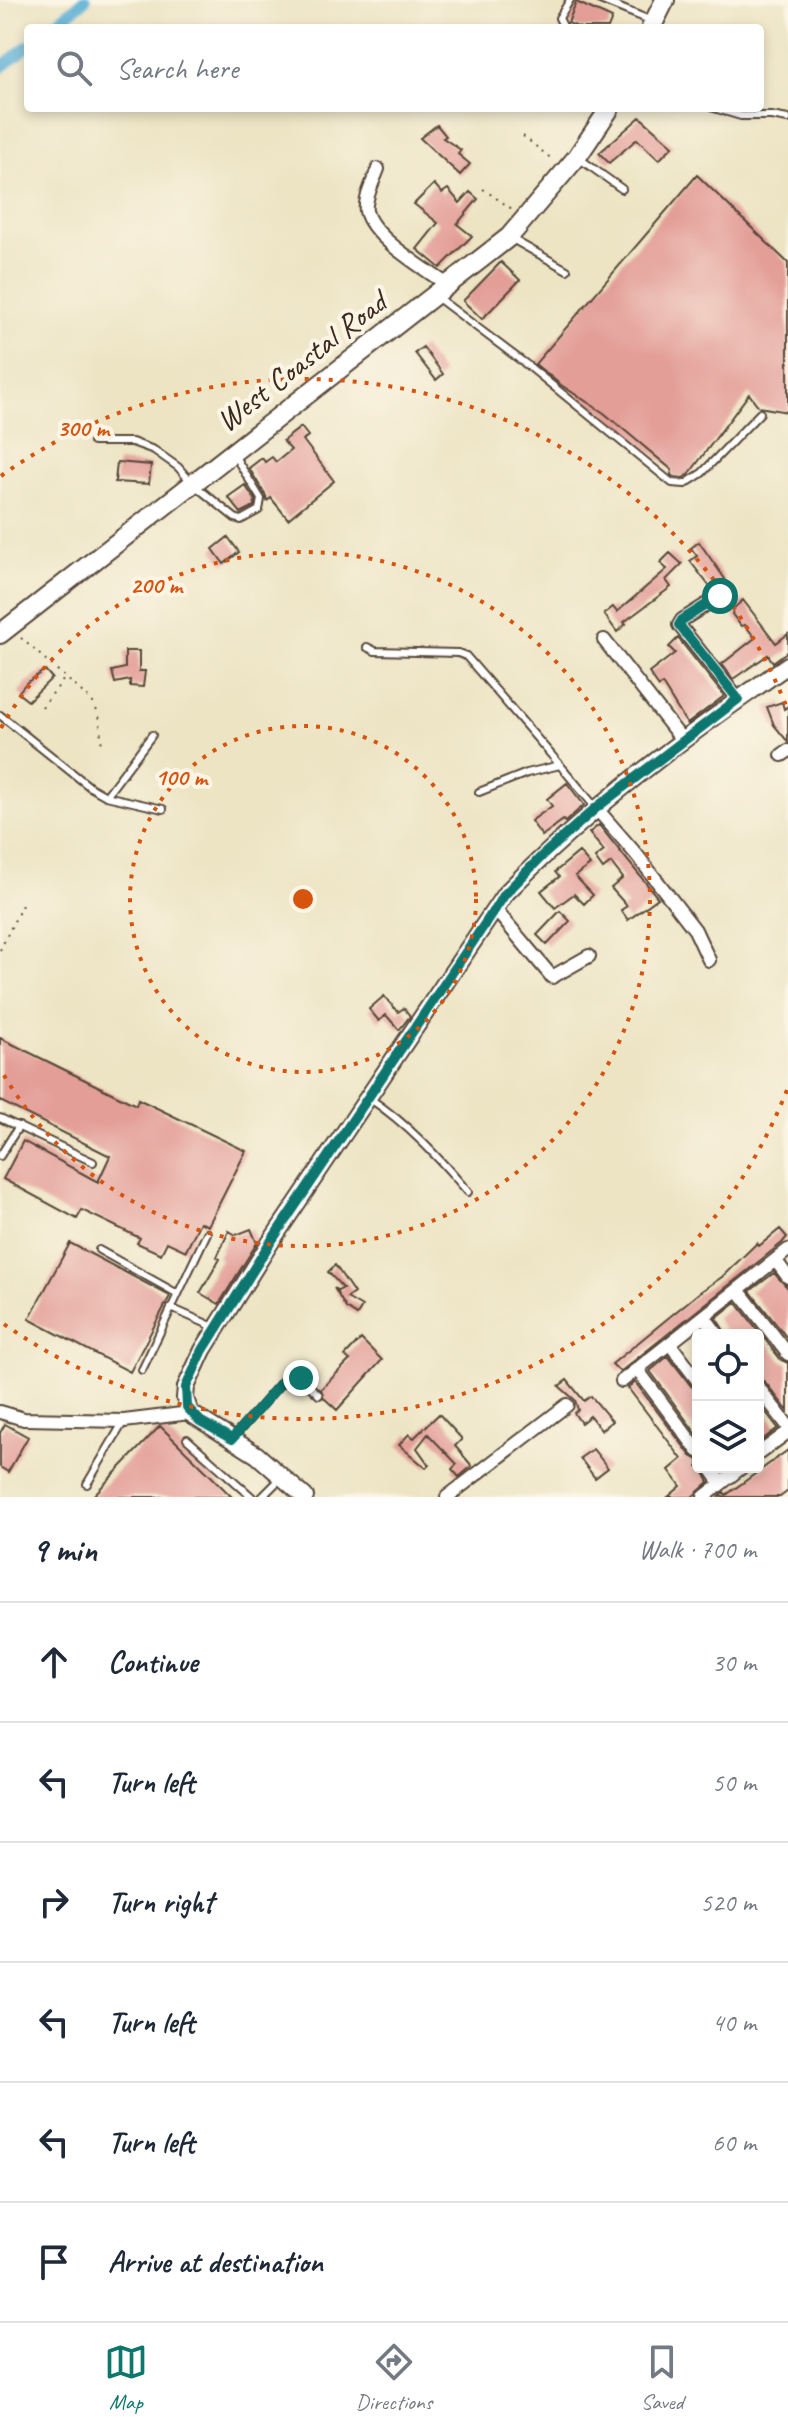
<!DOCTYPE html>
<meta charset="utf-8">
<style>
body{margin:0;font-family:Caveat,sans-serif;background:#f6f6f7;color:#1f2937}
.controls{position:absolute;right:24px;bottom:24px;display:grid;overflow:hidden;border-radius:8px;box-shadow:0 4px 12px #0003}
.controls button{width:72px;height:72px;display:grid;place-items:center;padding:0;border:0;border-bottom:2px solid #e0e1e3;background:#fff;color:#1f2937;font:40px sans-serif}
.stop{position:absolute;width:24px;height:24px;margin:-18px;border:6px solid #0f766e;border-radius:50%;background:#fff}
.stop.end{background:#0f766e;border-color:#fff;box-shadow:0 2px 8px #0008}
.list{margin:0;padding:0;list-style:none}
h2{display:flex;justify-content:space-between;align-items:center;height:104px;margin:0;padding:0 32px;font-size:34px}
h2 small{font-size:26px;font-weight:400;color:#747a83}
.list li{display:grid;grid-template-columns:52px 1fr auto;gap:24px;align-items:center;box-sizing:border-box;height:120px;padding:0 32px;border-top:2px solid #e0e1e3}
.list b{display:block;font-size:30px;white-space:nowrap}
.list em{font-size:26px;font-style:normal;color:#747a83}
.icon{flex:none;width:44px;height:44px;fill:none;stroke:currentColor;stroke-width:2;stroke-linecap:round;stroke-linejoin:round}
.map{position:relative;flex:none;width:788px;height:1497px;overflow:hidden}
.search{position:absolute;background:#fff;box-shadow:0 4px 12px #0003;left:24px;right:24px;top:24px;height:88px;display:flex;align-items:center;gap:20px;box-sizing:border-box;padding:0 28px;border-radius:8px;color:#747a83;font-size:30px}
.sheet{height:824px;background:#fff}
nav{display:flex;justify-content:space-around;align-items:center;box-sizing:border-box;height:112px;border-top:2px solid #e0e1e3;background:#fff;font-size:22px;color:#747a83}
nav a{display:grid;justify-items:center;gap:4px}
nav .on{color:#0f766e}
.map>svg:first-child{display:block}
</style>
<div class="map">
<svg width="788" height="1497" viewBox="0 0 788 1497">
<rect width="100%" height="100%" fill="#fcf5e5"/>
<filter id="ink" filterUnits="userSpaceOnUse"><feTurbulence type="fractalNoise" baseFrequency=".0125" numOctaves="2"/><feDisplacementMap in="SourceGraphic" scale="16" xChannelSelector="R" yChannelSelector="G"/><feConvolveMatrix kernelMatrix="1 2 1 2 8 2 1 2 1" color-interpolation-filters="sRGB"/></filter>
<filter id="wash" filterUnits="userSpaceOnUse"><feTurbulence type="fractalNoise" baseFrequency=".006" numOctaves="4" result="noise"/><feDisplacementMap in="SourceGraphic" scale="32" xChannelSelector="R" yChannelSelector="G"/><feGaussianBlur stdDeviation="1.8" result="paint"/><feColorMatrix in="noise" values="0 0 0 0 0 0 0 0 0 0 0 0 0 0 0 0 0 1.4 0 .05"/><feComposite in="paint" operator="in"/></filter>
<g filter="url(#wash)">
<rect width="100%" height="100%" fill="#ede4c4"/>
<g fill="none" stroke-linecap="round" stroke-linejoin="round">
<path stroke="#5aafd6" stroke-width="12" d="M50 28 85 0
M0 68 28 46"/>
</g>
<g id="blocks">
<path fill="#e39e98" d="M576 2 612 18 608 28H580L568 23Z
M640 117 673 146 659 160 637 139 609 163 599 153Z
M437 125 446 136 443 138 461 150 458 154 470 164 460 175 420 138Z
M697 175 788 263V412L759 407 749 394 689 474 683 478 674 477 671 475 672 470 604 413 561 385 535 364Z
M434 184 442 193 448 189 460 203 470 192 478 199 457 224 472 236 440 268 417 249 438 223 414 204Z
M501 262 520 280 482 319 463 301Z
M423 347 443 374 436 380 415 353Z
M301 427 308 436 303 440 334 481 288 519 271 498 267 501 266 496 249 468 262 458 265 462 272 457 276 462 291 450 283 441Z
M117 462 151 465 149 484 115 482Z
M245 485 255 500 254 506 241 513 228 497Z
M228 537 239 552 224 564 213 549Z
M699 542 725 579 714 587 713 585 710 587 690 561 697 556 691 548Z
M670 553 682 564 666 580 671 587 624 622 626 624 617 632 604 614 613 607 617 612 667 569 660 563Z
M743 600 776 643 788 634V651L773 662 768 655 733 679 722 664 755 638 745 625 741 626 732 614 734 608Z
M678 638 724 696 687 724 662 684 659 687 649 673 675 653 669 647Z
M125 651H139V671H145L143 687 130 686V680L115 683 112 671 125 668Z
M45 670 52 678 28 701 18 693 26 683Z
M782 702 784 709 788 706V742L774 725 767 707Z
M567 783 584 805 565 822 563 820 542 836 531 821 552 806 547 799Z
M599 825 658 898 628 920 621 910 627 906 611 888 623 878 611 863 603 869 595 858 604 851 589 833Z
M579 852 590 865 575 876 593 895 584 904 574 894 555 908 541 891 559 877 555 872Z
M560 911 570 921 547 945 537 935Z
M384 996 398 1012 404 1008 410 1016 399 1030 386 1015 379 1021 369 1009Z
M0 1038 136 1105 138 1099 246 1151 208 1226 200 1222 186 1251 167 1242 161 1254 137 1243 140 1238 82 1210 77 1219 3 1179 23 1141 98 1182 110 1156 0 1101Z
M251 1229 257 1243 219 1304 200 1293 220 1259 217 1257 229 1231 236 1235Z
M780 1229 787 1237 782 1243 620 1372 612 1364 700 1292 722 1277 757 1243 759 1246Z
M70 1243 170 1296 130 1372 29 1319Z
M335 1265 354 1293 347 1298 362 1307 357 1315 346 1308 334 1288 338 1291 343 1288 328 1272Z
M774 1273 788 1288V1339L750 1291Z
M736 1302 781 1360 788 1363V1411L765 1382 758 1378V1335H727L716 1318Z
M361 1339 382 1360 337 1410 324 1398 321 1389 350 1360 345 1356Z
M668 1356 691 1386 698 1390V1436L650 1371Z
M567 1380 584 1401 591 1396 612 1421 601 1430 590 1416 581 1423 574 1413 578 1410 575 1400 559 1386Z
M635 1382 691 1456 698 1460V1467H701L709 1482 692 1497H668L681 1486 669 1470 682 1459 628 1388Z
M758 1402 778 1428 758 1443Z
M439 1414 462 1439 455 1446 472 1466 459 1477 452 1469 457 1464 428 1434 417 1448 429 1465 426 1468 399 1445 409 1434 414 1438Z
M5 1424 28 1437 8 1472 0 1467V1433Z
M160 1426 209 1474 232 1497H92Z
M593 1449 608 1468 595 1478 580 1458Z
M788 1450V1491L780 1497H719L724 1492 726 1495Z"/>
</g>
</g>
<g filter="url(#ink)">
<use href="#blocks" fill-opacity="0" stroke="#564637" stroke-width="2"/>
<g fill="none" stroke-linecap="round" stroke-linejoin="round">
<g stroke="#564637" stroke-width="10">
<path id="lane" d="M600 0 652 21
M564 28 559 18 570 0
M714 108 741 116H771L788 119
M580 159 622 189
M512 239 567 270
M438 298 531 368 672 483 685 484 702 473 760 413
M93 442H132L154 450 178 467 192 483 235 518 241 520 259 510 261 499 234 455
M367 647 375 651 458 653 466 656 560 765
M0 715 90 787 106 796 163 809
M479 792 527 773 560 765 596 808
M106 796 152 735
M369 1098C408 1124 438 1157 468 1192
M0 1118 93 1162
M0 1156 19 1126
M99 1250 178 1294
M171 1308 214 1327
M142 1370 207 1233
M187 1439 252 1497
M232 1439 286 1377 293 1374 301 1378 319 1395
M87 1484 124 1421
M262 1497 282 1477"/>
</g>
<g stroke="#564637" stroke-width="16">
<path id="street" d="M378 169C374 180 364 199 366 211 372 238 427 270 449 286
M720 596 682 620 679 625 738 699
M604 640 683 741
M782 755 788 751
M596 808 636 854 695 930 709 960
M494 908 552 977 589 956
M776 1261 788 1277
M739 1291 788 1354
M705 1318 718 1335
M670 1344 698 1381
M637 1369 698 1451
M622 1381 788 1250
M758 1387 788 1426
M0 1412 24 1419 124 1421 190 1413
M758 1454 788 1432
M710 1467 721 1483
M447 1497 567 1405
M704 1497 742 1467"/>
</g>
<g stroke="#564637" stroke-width="20">
<path id="secondary" d="M305 1497 257 1455 190 1413 185 1398 186 1387 203 1350 270 1243 505 894C590 807 688 734 788 665"/>
</g>
<g stroke="#564637" stroke-width="22">
<path id="primary" d="M651 28 665 0
M0 634 509 237 577 157 610 108"/>
</g>
<path stroke="#564637" stroke-width="2" stroke-dasharray="2 6" stroke-linecap="butt" d="M523 136 553 160
M483 189 512 209
M21 638 92 701 99 715 102 747
M42 707 64 679
M0 950 23 903"/>
<use href="#lane" stroke="#fff" stroke-width="6"/>
<use href="#street" stroke="#fff" stroke-width="12"/>
<use href="#secondary" stroke="#fff" stroke-width="16"/>
<use href="#primary" stroke="#fff" stroke-width="18"/>
</g>
</g>
<g fill="none" stroke-linecap="round" stroke-linejoin="round" filter="url(#ink)">
<path stroke="#0f766e" stroke-width="10" d="M301 1378 293 1374 286 1377 232 1439 200 1421 187 1407 186 1387 203 1350 270 1243 505 894 543 855 596 808 738 699 679 625 682 620 720 596"/>
</g>
<g fill="none" stroke="#d7540e" stroke-width="4" stroke-dasharray="4 8">
<circle cx="303" cy="899" r="173"/>
<path d="M1 728A347 347 0 1 1 1 1070"/>
<path d="M787 1090A520 520 0 0 1 1 1322M1 476A520 520 0 0 1 787 708"/>
</g>
<g text-anchor="middle" stroke-width="8" stroke-linejoin="round" paint-order="stroke">
<g font-size="32" fill="#3b2a1e" stroke="#fcf5e5">
<text transform="translate(301 361) rotate(-38)" y="11">West Coastal Road</text>
</g>
</g>
<circle cx="303" cy="899" r="12" fill="#d7540e" stroke="#fcf5e5" stroke-width="4"/>
<g font-size="24" text-anchor="middle" font-weight="bold" fill="#d7540e" stroke="#fcf5e5" stroke-width="8" stroke-linejoin="round" paint-order="stroke">
<text x="83" y="436">300 m</text>
<text x="156" y="593">200 m</text>
<text x="181" y="785">100 m</text>
</g>
</svg>
<div class="controls">
<button><svg class="icon" aria-label="locate" viewBox="0 0 24 24"><circle cx="12" cy="12" r="6"/><path d="M12 2v4M12 18v4M2 12h4M18 12h4"/></svg></button>
<button><svg class="icon" aria-label="layers" viewBox="0 0 24 24"><path d="M12 4l9 5-9 5-9-5zM3 14l9 5 9-5"/></svg></button>
</div>
<div class="stop" style="left:720px;top:596px"></div>
<div class="stop end" style="left:301px;top:1378px"></div>
<div class="search"><svg class="icon" aria-label="search" viewBox="0 0 24 24"><circle cx="10" cy="10" r="6"/><path d="M15 15l6 6"/></svg>Search here</div>
</div>
<section class="sheet">
<h2>9 min<small>Walk · 700 m</small></h2>
<ul class="list">
<li><svg class="icon" aria-label="ahead" viewBox="0 0 24 24"><path d="M12 20V5M6 11l6-6 6 6"/></svg><div><b>Continue</b></div><em>30 m</em></li>
<li><svg class="icon" aria-label="left" viewBox="0 0 24 24"><path d="M17 20v-9H6M10 6l-5 5 5 5"/></svg><div><b>Turn left</b></div><em>50 m</em></li>
<li><svg class="icon" aria-label="right" viewBox="0 0 24 24"><path d="M7 20v-9h11M14 6l5 5-5 5"/></svg><div><b>Turn right</b></div><em>520 m</em></li>
<li><svg class="icon" aria-label="left" viewBox="0 0 24 24"><path d="M17 20v-9H6M10 6l-5 5 5 5"/></svg><div><b>Turn left</b></div><em>40 m</em></li>
<li><svg class="icon" aria-label="left" viewBox="0 0 24 24"><path d="M17 20v-9H6M10 6l-5 5 5 5"/></svg><div><b>Turn left</b></div><em>60 m</em></li>
<li><svg class="icon" aria-label="arrive" viewBox="0 0 24 24"><path d="M6 21V4h12l-3 4 3 4H6"/></svg><div><b>Arrive at destination</b></div></li>
</ul>
</section>
<nav>
<a class="on"><svg class="icon" aria-label="map" viewBox="0 0 24 24"><path d="M3 6l6-2 6 2 6-2v14l-6 2-6-2-6 2zM9 4v14M15 6v14"/></svg>Map</a>
<a><svg class="icon" aria-label="directions" viewBox="0 0 24 24"><path d="M12 3l9 9-9 9-9-9zM9 14v-3h6M13 9l2 2-2 2"/></svg>Directions</a>
<a><svg class="icon" aria-label="saved" viewBox="0 0 24 24"><path d="M7 4h10v16l-5-4-5 4z"/></svg>Saved</a>
</nav>
